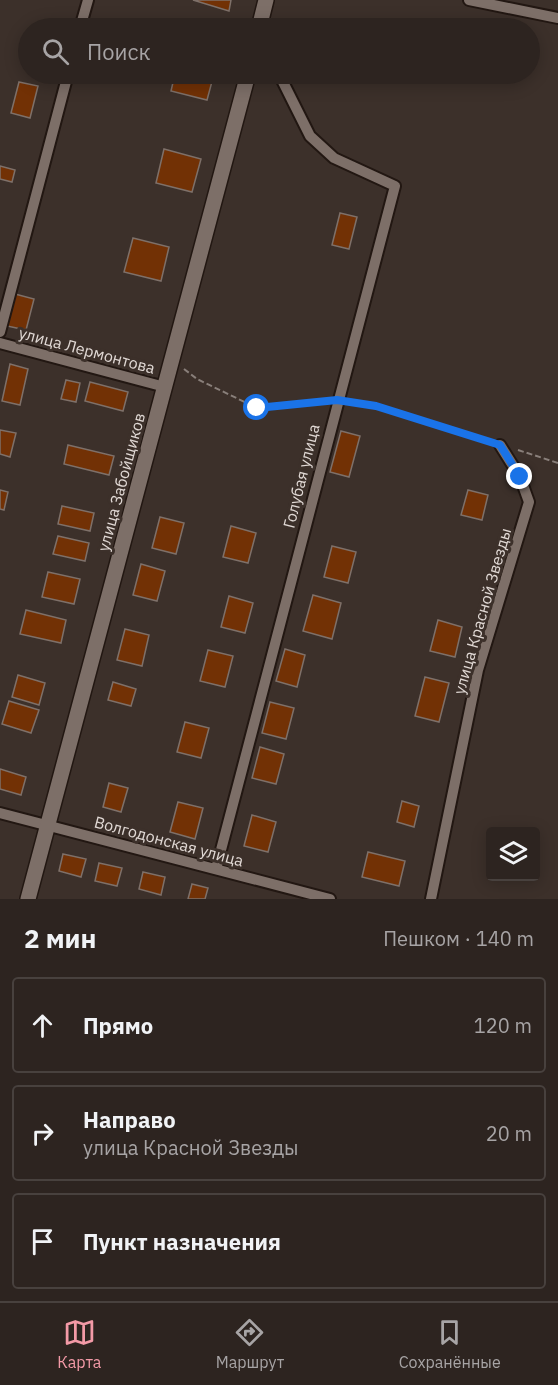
<!DOCTYPE html>
<html lang="ru">
<meta charset="utf-8">
<style>
body{margin:0;font-family:"IBM Plex Sans",sans-serif;background:#39302d;color:#f1f3f6}
.controls{position:absolute;right:18px;bottom:18px;display:grid;overflow:hidden;border-radius:6px;box-shadow:0 3px 15px #0003}
.controls button{width:54px;height:54px;display:grid;place-items:center;padding:0;border:0;border-bottom:2px solid #48413e;background:#2d2420;color:#f1f3f6;font:30px sans-serif}
.stop{position:absolute;width:18px;height:18px;margin:-14px;border:4px solid #1a73e8;border-radius:50%;background:#fff}
.stop.end{background:#1a73e8;border-color:#fff;box-shadow:0 2px 6px #0008}
.list{margin:0;padding:0;list-style:none}
h2{display:flex;justify-content:space-between;align-items:center;height:78px;margin:0;padding:0 24px;font-size:26px}
h2 small{font-size:20px;font-weight:400;color:#a7a4a5}
.list li{display:grid;grid-template-columns:39px 1fr auto;gap:18px;align-items:center;box-sizing:border-box;height:96px;margin:0 12px 12px;padding:0 12px;border:2px solid #48413e;border-radius:6px}
.list b{display:block;font-size:22px;white-space:nowrap}
.list p{margin:0;font-size:20px;white-space:nowrap;color:#a7a4a5}
.list em{font-size:20px;font-style:normal;color:#a7a4a5}
.icon{flex:none;width:33px;height:33px;fill:none;stroke:currentColor;stroke-width:2;stroke-linecap:round;stroke-linejoin:round}
.map{position:relative;flex:none;width:558px;height:899px;overflow:hidden}
.search{position:absolute;background:#2d2420;box-shadow:0 3px 15px #0003;left:18px;right:18px;top:18px;height:66px;display:flex;align-items:center;gap:15px;box-sizing:border-box;padding:0 21px;border-radius:33px;color:#a7a4a5;font-size:22px}
.sheet{height:402px;background:#2d2420}
nav{display:flex;justify-content:space-around;align-items:center;box-sizing:border-box;height:84px;border-top:2px solid #48413e;background:#2d2420;font-size:16px;color:#a7a4a5}
nav a{display:grid;justify-items:center;gap:3px}
nav .on{color:#f39aa7}
.map>svg:first-child{display:block}
</style>
<div class="map">
<svg width="558" height="899" viewBox="0 0 558 899">
<rect width="100%" height="100%" fill="#3c302a"/>
<path fill="#723105" stroke="#7e7069" stroke-width="1.5" d="M193 0H231L229 11Z
M175 74H214L207 100 171 91Z
M19 82 38 86 30 118 11 113Z
M164 149 201 159 192 192 156 183Z
M0 166 15 170 12 182 0 179Z
M340 213 357 217 349 249 332 245Z
M133 238 169 247 161 281 124 272Z
M15 294 34 299 26 330 7 326Z
M10 364 28 369 20 405 2 401Z
M66 380 80 383 76 402 61 399Z
M90 382 128 392 123 411 85 401Z
M0 430 16 433 10 457 0 454Z
M341 431 360 436 349 477 330 472Z
M68 445 114 456 109 475 64 464Z
M0 490 8 492 4 510 0 509Z
M468 490 488 495 482 520 461 515Z
M62 506 94 513 90 531 58 524Z
M160 517 184 523 176 554 152 548Z
M231 526 256 533 248 563 223 557Z
M58 536 89 543 85 561 53 554Z
M332 546 356 552 348 583 324 577Z
M141 564 165 571 157 601 133 595Z
M48 572 80 579 74 604 42 597Z
M313 595 341 603 332 639 303 631Z
M229 596 253 603 245 633 221 627Z
M26 610 66 620 61 643 20 634Z
M438 620 462 627 455 657 430 651Z
M125 629 149 635 142 666 117 660Z
M285 649 305 655 297 687 276 681Z
M208 650 233 656 225 687 200 681Z
M18 675 45 683 39 705 12 697Z
M425 677 449 683 439 722 415 716Z
M113 682 136 689 131 706 108 700Z
M9 701 39 710 31 733 2 724Z
M270 702 294 708 286 739 262 733Z
M185 722 209 728 201 758 177 752Z
M260 747 284 754 276 784 252 778Z
M0 769 26 777 21 795 0 789Z
M109 783 128 788 121 812 103 807Z
M402 801 419 806 414 827 397 822Z
M178 802 203 808 195 839 170 832Z
M252 815 276 822 268 852 244 846Z
M368 852 405 861 399 886 362 877Z
M63 854 86 859 81 877 59 871Z
M99 863 122 868 117 886 95 881Z
M143 872 165 877 161 895 139 889Z
M192 884 208 888 205 899H188Z"/>
<g fill="none" stroke-linecap="round" stroke-linejoin="round">
<g stroke="#221712" stroke-width="14">
<path id="street" d="M469 0 558 18
M80 28 88 0
M0 332 68 74
M0 343 165 387
M0 813 330 899
M216 869 395 186 334 158 310 136 279 74
M431 899 478 670 529 502 520 477 500 445"/>
</g>
<g stroke="#221712" stroke-width="18">
<path id="secondary" d="M259 28 266 0
M28 899 248 74"/>
</g>
<path stroke="#897f7a" stroke-width="2" stroke-dasharray="6 3" stroke-linecap="butt" d="M184 369 197 379 257 408 327 401
M351 402 376 406 489 441
M518 450 558 463"/>
<use href="#street" stroke="#7d6f68" stroke-width="10"/>
<use href="#secondary" stroke="#7d6f68" stroke-width="15"/>
</g>
<g fill="none" stroke-linecap="round" stroke-linejoin="round">
<path stroke="#1a73e8" stroke-width="8" d="M257 408 337 400 376 406 500 445 520 477"/>
</g>
<g text-anchor="middle" stroke-width="6" stroke-linejoin="round" paint-order="stroke">
<g font-size="16" fill="#e1d9d5" stroke="#3c302a">
<text transform="translate(87 350) rotate(15)" y="6">улица Лермонтова</text>
<text transform="translate(301 476) rotate(-76)" y="6">Голубая улица</text>
<text transform="translate(121 482) rotate(-75)" y="6">улица Забойщиков</text>
<text transform="translate(482 611) rotate(-74)" y="6">улица Красной Звезды</text>
<text transform="translate(169 841) rotate(15)" y="6">Волгодонская улица</text>
</g>
</g>
</svg>
<div class="controls">
<button><svg class="icon" aria-label="layers" viewBox="0 0 24 24"><path d="M12 4l9 5-9 5-9-5zM3 14l9 5 9-5"/></svg></button>
</div>
<div class="stop" style="left:257px;top:408px"></div>
<div class="stop end" style="left:520px;top:477px"></div>
<div class="search"><svg class="icon" aria-label="search" viewBox="0 0 24 24"><circle cx="10" cy="10" r="6"/><path d="M15 15l6 6"/></svg>Поиск</div>
</div>
<section class="sheet">
<h2>2 мин<small>Пешком · 140 m</small></h2>
<ul class="list">
<li><svg class="icon" aria-label="ahead" viewBox="0 0 24 24"><path d="M12 20V5M6 11l6-6 6 6"/></svg><div><b>Прямо</b></div><em>120 m</em></li>
<li><svg class="icon" aria-label="right" viewBox="0 0 24 24"><path d="M7 20v-9h11M14 6l5 5-5 5"/></svg><div><b>Направо</b><p>улица Красной Звезды</p></div><em>20 m</em></li>
<li><svg class="icon" aria-label="arrive" viewBox="0 0 24 24"><path d="M6 21V4h12l-3 4 3 4H6"/></svg><div><b>Пункт назначения</b></div></li>
</ul>
</section>
<nav>
<a class="on"><svg class="icon" aria-label="map" viewBox="0 0 24 24"><path d="M3 6l6-2 6 2 6-2v14l-6 2-6-2-6 2zM9 4v14M15 6v14"/></svg>Карта</a>
<a><svg class="icon" aria-label="directions" viewBox="0 0 24 24"><path d="M12 3l9 9-9 9-9-9zM9 14v-3h6M13 9l2 2-2 2"/></svg>Маршрут</a>
<a><svg class="icon" aria-label="saved" viewBox="0 0 24 24"><path d="M7 4h10v16l-5-4-5 4z"/></svg>Сохранённые</a>
</nav>
